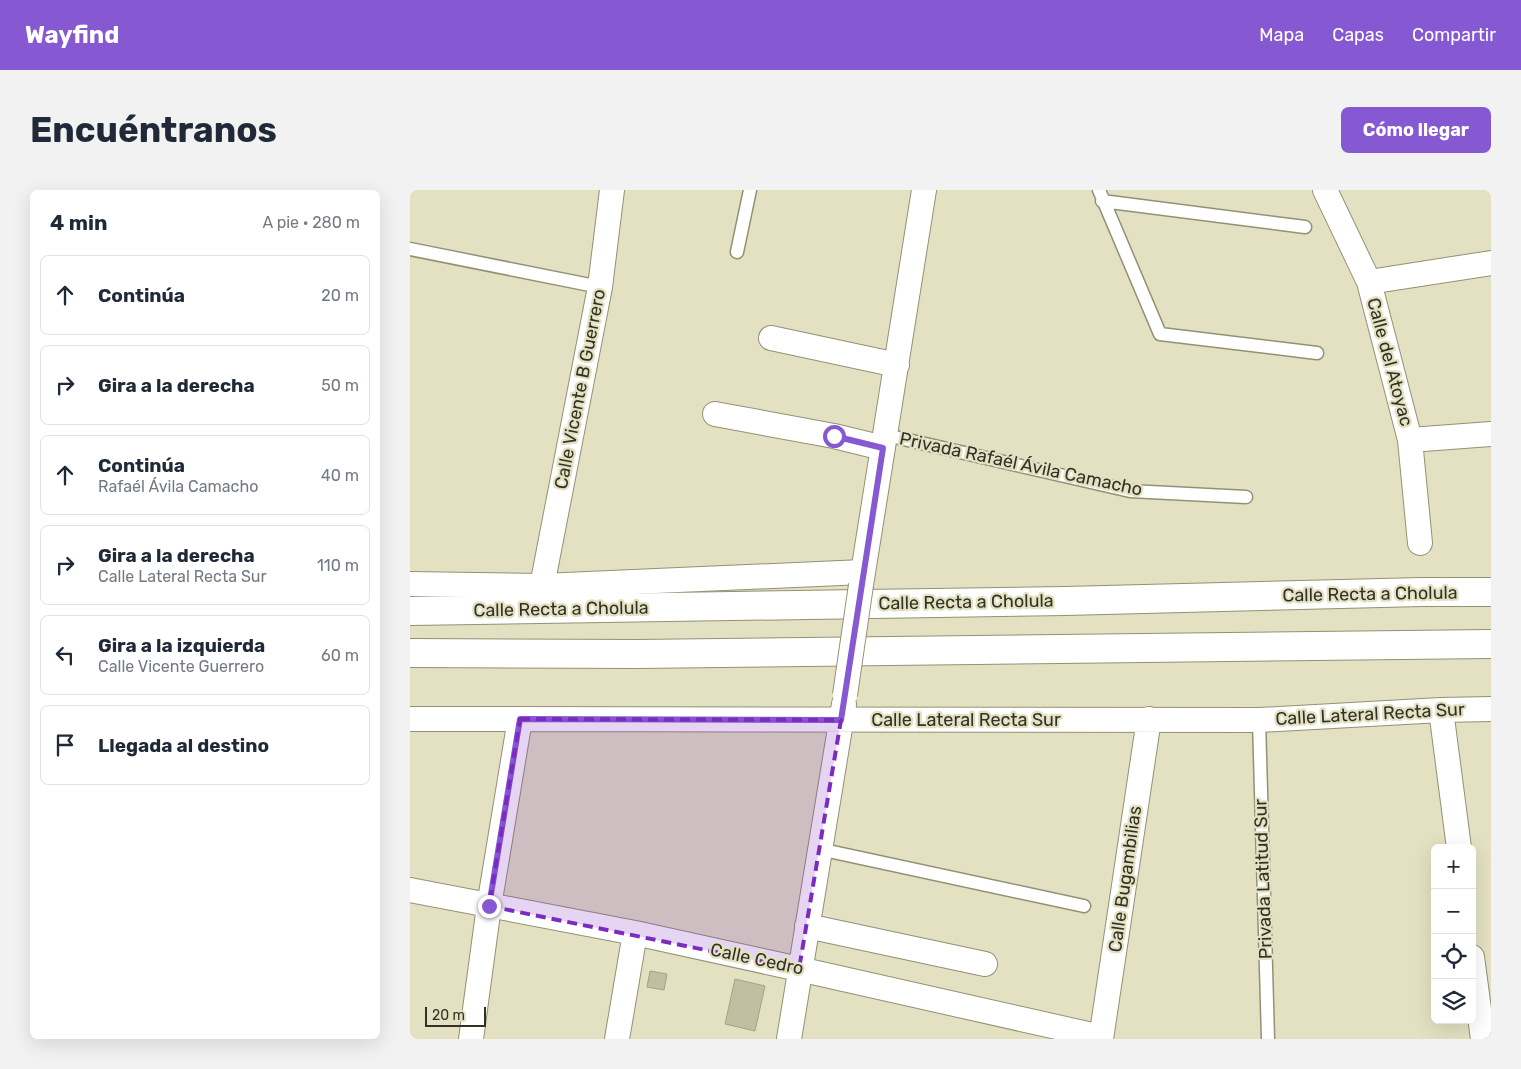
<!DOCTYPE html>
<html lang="es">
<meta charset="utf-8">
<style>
body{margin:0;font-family:Rubik,sans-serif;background:#f2f2f3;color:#1f2937}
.controls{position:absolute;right:15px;bottom:15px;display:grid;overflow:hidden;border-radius:8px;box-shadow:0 5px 20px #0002}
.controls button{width:45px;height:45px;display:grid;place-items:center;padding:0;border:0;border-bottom:1px solid #e0e1e3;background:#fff;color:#1f2937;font:25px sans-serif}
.scale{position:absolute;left:15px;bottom:12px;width:61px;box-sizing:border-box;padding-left:5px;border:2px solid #323125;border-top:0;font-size:14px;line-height:18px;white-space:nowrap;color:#323125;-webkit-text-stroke:4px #e3e1c2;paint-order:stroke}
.stop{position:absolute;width:15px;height:15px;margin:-11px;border:4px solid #8658d1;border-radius:50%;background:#fff}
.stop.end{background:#8658d1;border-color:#fff;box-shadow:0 1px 5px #0008}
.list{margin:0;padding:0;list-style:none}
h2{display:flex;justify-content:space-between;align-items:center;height:65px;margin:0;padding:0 20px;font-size:21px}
h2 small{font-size:16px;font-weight:400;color:#747a83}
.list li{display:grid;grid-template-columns:32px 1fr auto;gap:15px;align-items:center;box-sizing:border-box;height:80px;margin:0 10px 10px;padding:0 10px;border:1px solid #e0e1e3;border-radius:8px}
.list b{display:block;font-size:19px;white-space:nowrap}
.list p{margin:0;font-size:16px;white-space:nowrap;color:#747a83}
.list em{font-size:16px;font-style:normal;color:#747a83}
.icon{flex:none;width:28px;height:28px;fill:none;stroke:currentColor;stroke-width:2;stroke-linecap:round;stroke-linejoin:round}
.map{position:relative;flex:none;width:1081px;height:849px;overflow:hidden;border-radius:8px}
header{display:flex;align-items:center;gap:30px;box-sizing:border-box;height:70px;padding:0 25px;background:#8658d1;color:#fff}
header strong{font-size:24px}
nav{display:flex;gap:28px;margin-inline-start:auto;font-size:18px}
.intro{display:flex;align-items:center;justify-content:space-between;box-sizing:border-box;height:120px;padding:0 30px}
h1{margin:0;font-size:35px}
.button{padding:12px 22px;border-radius:8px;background:#8658d1;color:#fff;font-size:18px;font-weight:700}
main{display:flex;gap:30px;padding:0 30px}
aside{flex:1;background:#fff;border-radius:8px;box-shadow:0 5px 20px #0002}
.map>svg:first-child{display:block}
</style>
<header>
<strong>Wayfind</strong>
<nav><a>Mapa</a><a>Capas</a><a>Compartir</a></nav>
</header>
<div class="intro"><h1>Encuéntranos</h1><a class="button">Cómo llegar</a></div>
<main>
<aside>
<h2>4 min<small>A pie · 280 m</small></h2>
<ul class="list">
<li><svg class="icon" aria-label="ahead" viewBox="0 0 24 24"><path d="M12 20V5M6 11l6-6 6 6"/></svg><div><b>Continúa</b></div><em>20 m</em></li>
<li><svg class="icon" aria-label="right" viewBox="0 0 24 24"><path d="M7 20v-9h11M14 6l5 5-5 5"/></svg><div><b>Gira a la derecha</b></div><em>50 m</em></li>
<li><svg class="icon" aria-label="ahead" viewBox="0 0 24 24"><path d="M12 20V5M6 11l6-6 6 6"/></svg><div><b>Continúa</b><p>Rafaél Ávila Camacho</p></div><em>40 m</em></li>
<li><svg class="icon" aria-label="right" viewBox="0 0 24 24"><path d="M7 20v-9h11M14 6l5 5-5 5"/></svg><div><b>Gira a la derecha</b><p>Calle Lateral Recta Sur</p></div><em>110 m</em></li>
<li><svg class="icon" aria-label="left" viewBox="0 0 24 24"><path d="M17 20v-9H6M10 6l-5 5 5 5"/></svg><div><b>Gira a la izquierda</b><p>Calle Vicente Guerrero</p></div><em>60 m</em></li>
<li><svg class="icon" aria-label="arrive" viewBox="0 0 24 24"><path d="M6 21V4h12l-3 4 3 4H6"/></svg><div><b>Llegada al destino</b></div></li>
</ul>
</aside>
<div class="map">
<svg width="1081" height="849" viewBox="0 0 1081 849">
<rect width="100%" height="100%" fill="#e3e1c2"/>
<path fill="#c1bfa1" stroke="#a4a285" d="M240 781 257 784 254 800 237 797Z
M325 789 355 796 345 841 315 834Z"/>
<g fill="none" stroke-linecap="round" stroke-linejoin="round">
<g stroke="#939174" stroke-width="15">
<path id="lane" d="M689 0 750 144 907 163
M692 11 895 37
M0 59 190 97
M327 62 340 0
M476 245 720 301 836 307
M849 530 858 849
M409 659 674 716"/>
</g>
<g stroke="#939174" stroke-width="26">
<path id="street" d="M915 0 959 92 1000 250 1010 353
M959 92 1081 73
M361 148 487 175
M305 224 424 246 473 258
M1000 250 1081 244
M0 394 132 396 453 382
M451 395 514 0
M132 396 190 97 202 0
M1031 520 1049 658
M0 529 849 530 1031 520 1081 519
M0 700 225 743 389 779 691 847
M397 736 575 774
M1062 767 1073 849
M61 849 79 716 110 529
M207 849 225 743
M379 849 434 514
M691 849 739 529"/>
</g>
<g stroke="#939174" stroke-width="30">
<path id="primary" d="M0 421 655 411 1012 402H1081
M0 463 227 464 1081 454"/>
</g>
<use href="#lane" stroke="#fff" stroke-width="12"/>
<use href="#street" stroke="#fff" stroke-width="24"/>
<use href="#primary" stroke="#fff" stroke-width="28"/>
<g stroke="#939174" stroke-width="26" stroke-linecap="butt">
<path id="street-bridge" d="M435 505 451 395"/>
</g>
<use href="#street-bridge" stroke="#fff" stroke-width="24"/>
</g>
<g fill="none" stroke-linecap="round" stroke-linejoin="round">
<path stroke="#8658d1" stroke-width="6" d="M79 716 110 529 431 530 473 258 424 246"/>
</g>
<path fill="#7b2cbf" fill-opacity="0.2" stroke="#7b2cbf" stroke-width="4" stroke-dasharray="10 6" stroke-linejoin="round" d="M110 529 431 530 389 779 79 716Z"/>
<g text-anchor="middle" stroke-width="4.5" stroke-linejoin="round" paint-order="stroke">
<g font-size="18" fill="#323125" stroke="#e3e1c2">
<text transform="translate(980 172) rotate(75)" y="6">Calle del Atoyac</text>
<text transform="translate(170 199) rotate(-79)" y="6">Calle Vicente B Guerrero</text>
<text transform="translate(611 274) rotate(12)" y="6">Privada Rafaél Ávila Camacho</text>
<text transform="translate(960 404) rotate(-1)" y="6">Calle Recta a Cholula</text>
<text transform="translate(556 412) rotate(-1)" y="6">Calle Recta a Cholula</text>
<text transform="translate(151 419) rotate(-1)" y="6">Calle Recta a Cholula</text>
<text transform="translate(960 524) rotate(-3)" y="6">Calle Lateral Recta Sur</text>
<text x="556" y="536">Calle Lateral Recta Sur</text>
<text transform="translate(715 689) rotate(-82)" y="6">Calle Bugambilias</text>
<text transform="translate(853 689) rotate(-92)" y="6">Privada Latitud Sur</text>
<text transform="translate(347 769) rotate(12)" y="6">Calle Cedro</text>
</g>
</g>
</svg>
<div class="controls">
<button>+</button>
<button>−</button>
<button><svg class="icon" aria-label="locate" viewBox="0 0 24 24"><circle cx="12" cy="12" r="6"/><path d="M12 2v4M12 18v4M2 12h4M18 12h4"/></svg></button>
<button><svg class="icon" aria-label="layers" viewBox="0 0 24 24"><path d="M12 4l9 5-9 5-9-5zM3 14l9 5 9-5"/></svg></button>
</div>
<div class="scale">20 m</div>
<div class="stop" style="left:424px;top:246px"></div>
<div class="stop end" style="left:79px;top:716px"></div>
</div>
</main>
